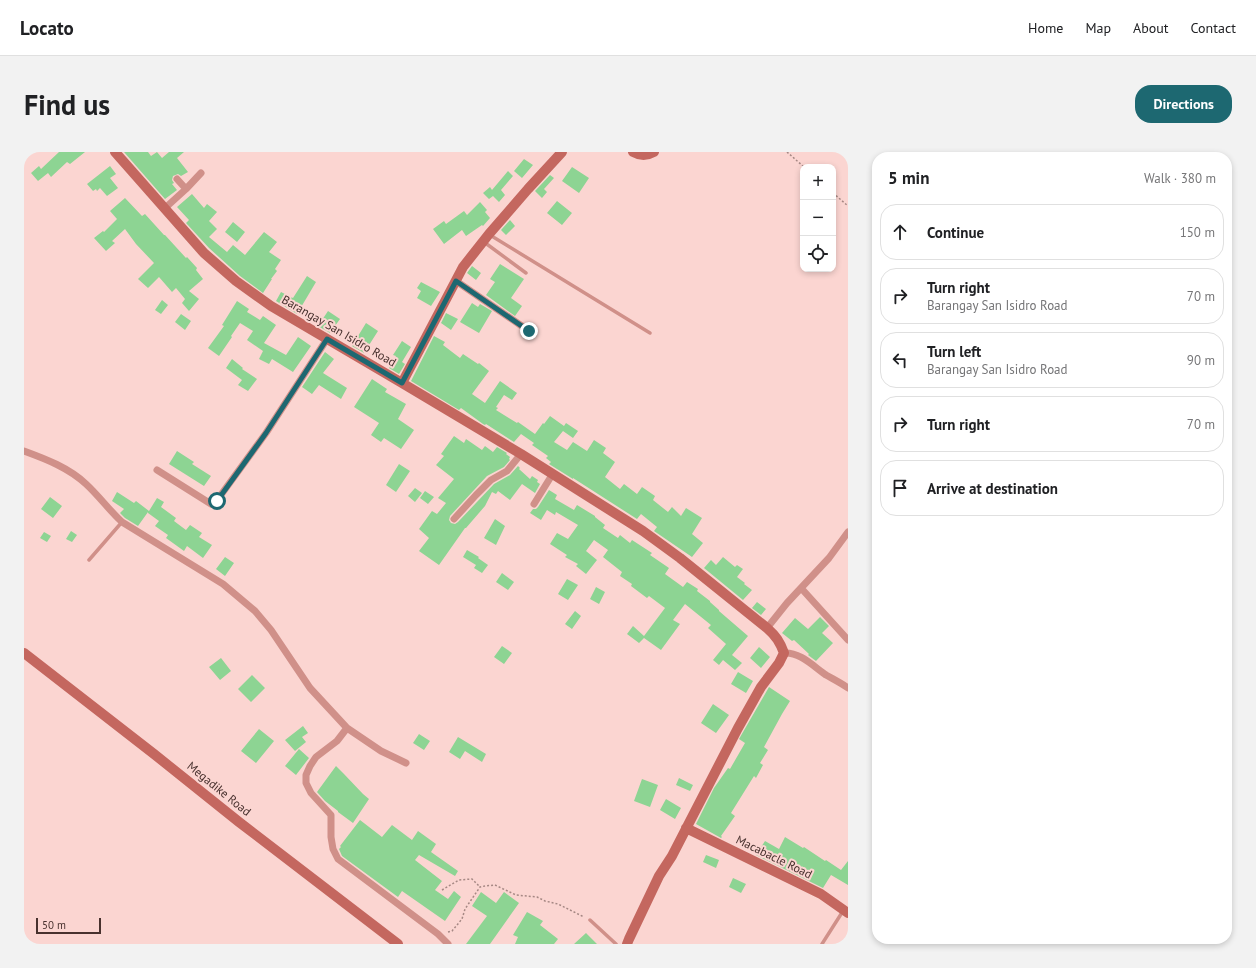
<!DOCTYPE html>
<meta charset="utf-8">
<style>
body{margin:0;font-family:"PT Sans",sans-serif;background:#f2f2f2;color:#202124}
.controls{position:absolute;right:12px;top:12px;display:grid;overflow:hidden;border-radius:8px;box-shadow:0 2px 6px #0003}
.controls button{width:36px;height:36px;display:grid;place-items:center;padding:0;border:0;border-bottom:1px solid #e0e0e0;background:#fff;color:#202124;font:20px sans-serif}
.scale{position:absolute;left:12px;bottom:10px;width:65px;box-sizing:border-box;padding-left:4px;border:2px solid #48312e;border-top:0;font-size:11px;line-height:14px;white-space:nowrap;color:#48312e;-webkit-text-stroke:3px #fbd5d1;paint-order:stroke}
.stop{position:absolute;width:12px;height:12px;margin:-9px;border:3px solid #1d6871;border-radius:50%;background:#fff}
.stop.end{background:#1d6871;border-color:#fff;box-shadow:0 1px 4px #0008}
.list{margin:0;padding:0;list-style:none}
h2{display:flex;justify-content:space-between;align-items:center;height:52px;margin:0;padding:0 16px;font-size:17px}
h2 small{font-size:13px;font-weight:400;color:#757577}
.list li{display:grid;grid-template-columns:26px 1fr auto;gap:12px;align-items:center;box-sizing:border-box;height:56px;margin:0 8px 8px;padding:0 8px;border:1px solid #e0e0e0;border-radius:16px}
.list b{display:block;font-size:15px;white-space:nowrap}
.list p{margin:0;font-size:13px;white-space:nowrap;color:#757577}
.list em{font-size:13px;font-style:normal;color:#757577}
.icon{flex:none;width:22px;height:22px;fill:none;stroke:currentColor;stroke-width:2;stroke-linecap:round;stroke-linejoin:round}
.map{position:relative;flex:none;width:824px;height:792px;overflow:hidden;border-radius:16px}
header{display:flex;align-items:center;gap:24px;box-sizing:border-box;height:56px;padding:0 20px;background:#fff;border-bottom:1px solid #e0e0e0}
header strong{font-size:19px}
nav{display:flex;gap:22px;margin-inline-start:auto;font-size:14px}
.intro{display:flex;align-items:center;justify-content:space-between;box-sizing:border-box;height:96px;padding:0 24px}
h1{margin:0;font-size:28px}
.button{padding:10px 18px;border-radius:16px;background:#1d6871;color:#fff;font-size:14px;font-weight:700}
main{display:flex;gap:24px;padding:0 24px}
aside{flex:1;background:#fff;border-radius:16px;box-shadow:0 2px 6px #0003}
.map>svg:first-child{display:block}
</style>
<header>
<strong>Locato</strong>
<nav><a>Home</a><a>Map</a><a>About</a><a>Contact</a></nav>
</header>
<div class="intro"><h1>Find us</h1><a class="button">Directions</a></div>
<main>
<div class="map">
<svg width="824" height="792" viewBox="0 0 824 792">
<rect width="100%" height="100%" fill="#fbd5d1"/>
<path fill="#8dd493" d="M35 0H61L46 12 43 10 27 25 24 21 14 29 7 21 15 14 17 17Z
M100 0H124L127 4 133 0 138 6 145 0H160L153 6 164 20 157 24 154 22 149 24 148 28 150 31 148 32 153 38 141 47Z
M500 7 509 13 498 26 490 19Z
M86 14 92 22 86 26 94 36 83 44 76 36 73 39 72 37 69 39 63 32Z
M548 15 565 26 555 41 538 29Z
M484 19 489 24 477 38 481 43 475 50 469 44 465 47 459 41 466 35 468 38Z
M526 23 530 26 520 37 523 40 518 46 511 39Z
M168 42 180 56 183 52 193 60 185 69 193 77 185 85 203 100 209 93 221 103 240 80 253 90 245 100 257 108 251 117 253 119 247 127H248L239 141 216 124 185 96 162 71 165 68 153 55Z
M101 46 118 64 121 62 140 83H141L162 106 163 105 173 116 172 118 179 127 165 139 175 147 165 159 158 151 161 147 152 136 148 140 135 125 124 136 114 127 130 111 112 92 101 77 88 89 91 91 82 99 70 86 79 79 80 80 93 67 86 59Z
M533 49 548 61 538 73 523 61Z
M456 50 463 58 461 60 466 66 459 74 458 73 442 84 438 78 420 92 409 77 420 69 422 72 440 59 443 63Z
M486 68 491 74 482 83 477 78Z
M209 70 221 80 213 90 201 80Z
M476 112 500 127 487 146 498 154 491 164 462 143 471 130 466 127Z
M448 114 457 121 452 128 443 121Z
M283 124 292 130 273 162 252 149 257 140 269 146Z
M397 130 416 140 407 154 393 146 397 139 393 136Z
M138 148 144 153 137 162 131 158Z
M213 149 225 157 223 160 236 168 239 164 252 173 240 191 262 203 274 185 287 194 269 220 248 207 245 212 235 207 239 199 223 188 229 179 216 171 207 184 208 185 195 204 184 196 200 174 198 173Z
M448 151 454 155 456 152 468 159 455 181 436 170Z
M304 159 316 167 306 181 294 174Z
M422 161 434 167 427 178 417 171Z
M157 162 167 169 161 178 151 170Z
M342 171 354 179 340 201 328 194Z
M410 184 421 190 419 193 436 206 439 202 454 212 455 211 465 219 448 242 461 251 476 229 493 241 488 248 480 243 472 255 474 256 472 258 493 271 494 270 511 282 519 271 520 272 526 264 540 274 542 271 554 279 549 286 539 279 530 290 543 298 549 290 563 299 570 288 582 296 579 301 591 310 581 325 596 337 600 332 613 342 618 335 631 344 629 348 644 360 648 355 657 364 662 356 678 366 668 382 679 391 668 405 630 379 633 375 617 362 613 367 549 326V327L525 312 527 310 522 306 524 304 508 293 510 291 497 282 490 290 462 272 461 273 459 272 437 256 435 258 387 229Z
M378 189 387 195 378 210 381 212 375 222 365 216 372 204 369 203Z
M301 200 310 207 299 221 323 236 317 247 295 233 288 242 278 235Z
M208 207 219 216 218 217 233 227 224 239 214 233 218 228 202 216Z
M348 227 363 237 361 240 382 252 374 267 390 278 377 297 360 286 357 290 347 283 355 271 330 255Z
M430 284 440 291 442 287 458 298 461 294 469 300 473 295 483 301 482 302 486 305 485 307 486 308 480 315 463 324 426 364 425 368 427 371 431 372 434 370 470 332 486 323 494 314 496 316 495 317 506 327 508 324 514 328 513 330 516 332 511 341 498 332 486 348 474 339 472 342 468 340 461 354 442 376H441L415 413 395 399 405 386 395 377 408 359 413 362 422 351 414 346 430 327 412 313 420 304 417 302Z
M153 299 170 310 168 312 187 324 180 334 145 312Z
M375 312 386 319 372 340 362 333Z
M391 336 398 341 391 350 384 344Z
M525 338 533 343 531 347 550 358 553 353 571 364V365L581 373 579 376 594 386 596 383 606 391 608 388 628 401 626 403 645 416 641 422 659 435 663 430 674 437 673 439 686 449V450L695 458V459L724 484 708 503 718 511 711 518 699 508 695 513 689 508 702 492 684 476 687 473 661 452 649 468 656 472 637 498 620 486 615 491 603 482 609 474 620 484 641 456 625 444 623 446 607 434 608 432 596 424 598 420 579 405 584 398 570 388 562 399 573 408 562 422 552 414 554 412 541 405 543 403 526 392 533 381 544 387 554 373 532 360 531 363 523 358 517 368 506 361 509 357H512L514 355Z
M401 339 410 345 404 352 396 346Z
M93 340 110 351 112 349 125 359 133 346 140 350 137 355 152 366 150 369 162 378 166 373 178 381 175 385 188 393 179 406 163 394 160 399 142 386 144 383 131 374 135 369 124 361V360L114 374 101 366 96 361 100 357 88 349Z
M26 345 38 354 29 366 17 357Z
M471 367 481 374 472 393 460 386Z
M47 379 53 383 48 390 42 387Z
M20 380 27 384 23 390 16 386Z
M443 398 455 405 454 406 464 413 458 421 450 416 452 413 439 405Z
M201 405 210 411 201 424 192 417Z
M699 405 711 415 713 413 719 417 713 425 721 431 720 432 728 438 719 448 680 416 687 408 692 413Z
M478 421 490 430 484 438 472 430Z
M543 427 554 433 544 448 534 442Z
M572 435 581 440 575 452 566 447Z
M733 450 742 457 737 463 728 456Z
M551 459 557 464 548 477 541 472Z
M796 465 805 474 798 481 809 491 792 509 784 503 785 502 770 488 768 489 758 481 771 466 784 477Z
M478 494 488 501 480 512 470 505Z
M735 495 746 505 737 516 726 506Z
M197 506 207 519 196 528 185 515Z
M714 520 729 529 722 541 707 532Z
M228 523 241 536 227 550 214 537Z
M745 535 766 549 758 562 740 595 744 598 736 611 739 613 732 626 730 624 707 661 711 664 697 684 698 685 697 686 672 672 690 636 704 616 706 617 721 591 715 587Z
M689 552 705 563 692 581 677 571Z
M279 574 284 581 278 585 282 590 271 599 261 588Z
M235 577 250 589 232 611 217 599Z
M395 582 406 589 400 598 389 591Z
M434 585 462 602 458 610 441 599 436 607 425 600Z
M275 597 285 606 272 623 261 614Z
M312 614 320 622 339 642 345 647 329 671 314 660V659L301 649 293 640Z
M655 626 669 633 666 639 652 633Z
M618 627 634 633 626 655 610 649Z
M642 647 657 656 651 667 636 658Z
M336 668 358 685 368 673 388 688 394 679 412 692 407 700 434 719 431 724 395 703 391 708 418 729 411 738 424 747 430 739 437 745 421 769 378 739 374 745 318 704 315 697 317 695 316 694Z
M761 685 779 696 780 695 801 709 802 708 817 718 824 709V733L807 723 799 736 732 703 741 689 755 697Z
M682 703 695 708 692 716 679 710Z
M709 726 722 732 717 741 705 735Z
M457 740 472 751 480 740 495 751 466 792H442L463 764 448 754Z
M503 760 519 769 516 773 534 787 530 792H491L494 785 489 783Z
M562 781 573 792H550Z"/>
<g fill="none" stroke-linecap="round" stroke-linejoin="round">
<path stroke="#a68884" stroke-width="1.5" stroke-dasharray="2 2" stroke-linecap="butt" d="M763 0 780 15
M809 41 824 54
M418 738 435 728 448 727 456 735
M424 780 428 779 438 767 441 757 456 735 461 734 471 733 492 743 513 745 521 749 534 752 560 765"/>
<path stroke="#d09089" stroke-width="3.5" d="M466 83 626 181
M460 90 502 121
M65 408 98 370
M566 768 592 792
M798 792 819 759"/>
<path stroke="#d09089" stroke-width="7" d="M153 27 162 37
M140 57 162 37 177 21
M432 129 505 179
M0 299C22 307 45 316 62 332 75 344 85 358 98 370L199 432 231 459 247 478 286 536 323 576 357 599 382 611
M133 318 187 352 191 351 242 281 303 187
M510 352 528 323
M430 367 452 343 467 328 483 319 497 302
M777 436 824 488
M743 476 763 451 805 406 824 380
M760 501C776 500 789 514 802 523 809 527 817 531 824 536
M323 576 313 589 292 605 286 614 282 623V631L287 641 307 663V685L309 697 314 707 414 782 424 792"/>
<path stroke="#c4675f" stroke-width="10" d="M91 0 180 101 212 129 247 154 378 231 439 115 465 82 504 37 538 0
M609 0C616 4 623 4 630 0
M378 231 497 302 619 379 656 406 743 476C752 484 756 490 760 501L755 511 737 535 714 576 648 704 635 724 605 787 603 792
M0 501 130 602 215 670 374 792
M662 676 797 742 824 761"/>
</g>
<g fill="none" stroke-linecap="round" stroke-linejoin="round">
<path stroke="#1d6871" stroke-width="5" d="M193 349 242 281 303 187 378 231 432 129 505 179"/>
</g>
<g text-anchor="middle" stroke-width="4" stroke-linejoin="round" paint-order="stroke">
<g font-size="12" fill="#48312e" stroke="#fbd5d1">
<text transform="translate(315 179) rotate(30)" y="4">Barangay San Isidro Road</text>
<text transform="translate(195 637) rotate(39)" y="4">Megadike Road</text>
<text transform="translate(750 705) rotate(26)" y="4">Macabacle Road</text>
</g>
</g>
</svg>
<div class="controls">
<button>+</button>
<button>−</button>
<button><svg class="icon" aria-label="locate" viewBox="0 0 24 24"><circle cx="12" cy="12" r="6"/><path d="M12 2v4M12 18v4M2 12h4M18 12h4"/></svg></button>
</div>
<div class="scale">50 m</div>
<div class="stop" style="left:193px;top:349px"></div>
<div class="stop end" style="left:505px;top:179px"></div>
</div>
<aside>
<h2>5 min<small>Walk · 380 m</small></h2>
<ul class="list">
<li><svg class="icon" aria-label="ahead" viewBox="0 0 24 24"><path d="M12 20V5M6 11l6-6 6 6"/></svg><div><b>Continue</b></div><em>150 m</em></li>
<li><svg class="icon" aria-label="right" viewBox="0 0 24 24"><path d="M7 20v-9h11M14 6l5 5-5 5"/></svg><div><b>Turn right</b><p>Barangay San Isidro Road</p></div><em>70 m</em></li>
<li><svg class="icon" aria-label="left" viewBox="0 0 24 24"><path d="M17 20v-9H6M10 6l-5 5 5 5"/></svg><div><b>Turn left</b><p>Barangay San Isidro Road</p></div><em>90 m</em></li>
<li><svg class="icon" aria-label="right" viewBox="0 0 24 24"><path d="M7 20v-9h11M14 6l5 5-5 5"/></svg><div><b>Turn right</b></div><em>70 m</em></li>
<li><svg class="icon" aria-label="arrive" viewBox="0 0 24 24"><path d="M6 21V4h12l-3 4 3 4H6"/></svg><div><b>Arrive at destination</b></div></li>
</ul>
</aside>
</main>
